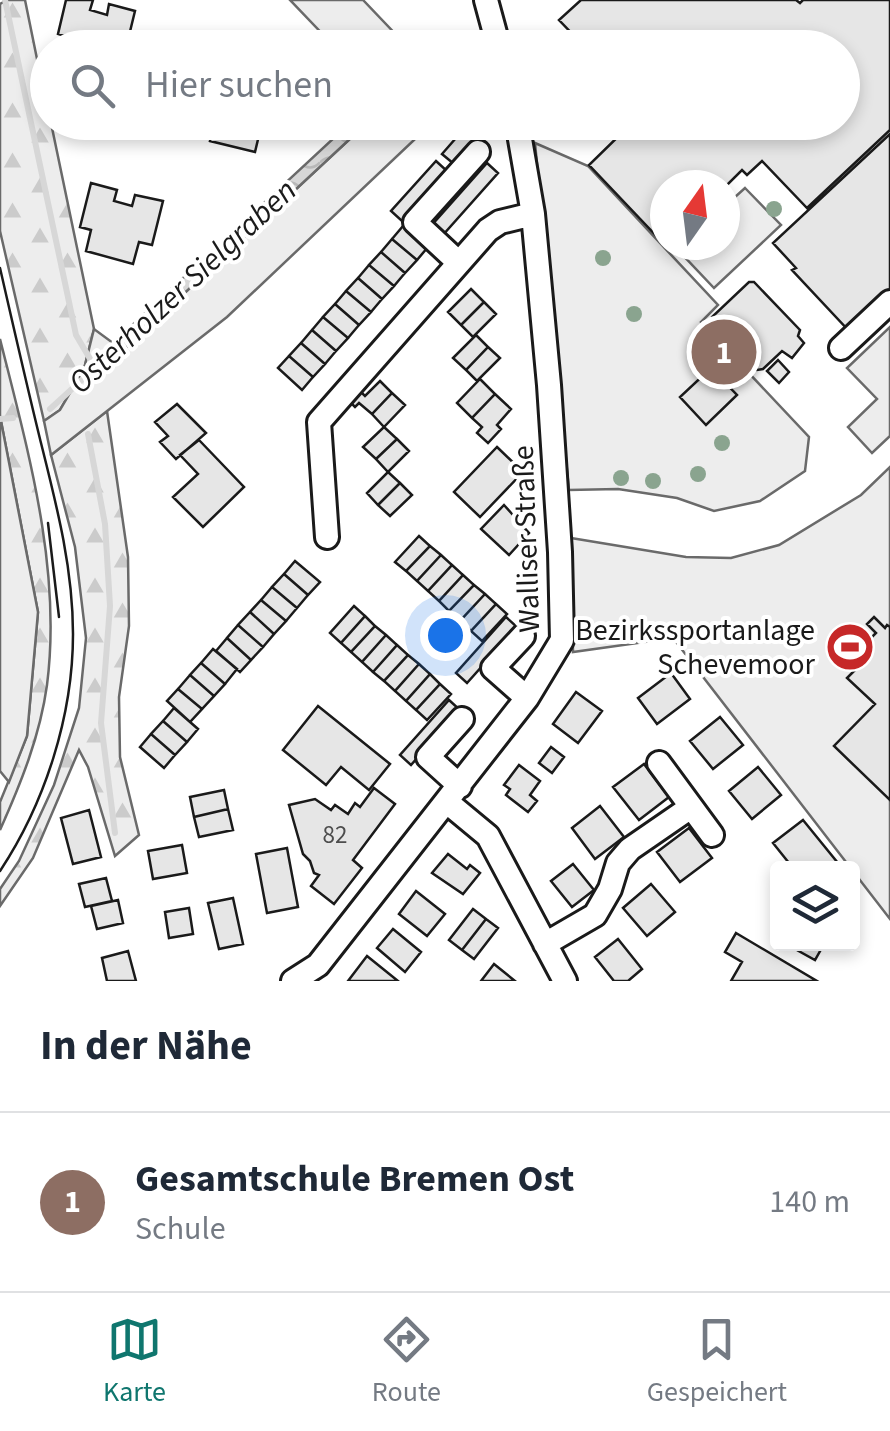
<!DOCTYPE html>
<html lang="de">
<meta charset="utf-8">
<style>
body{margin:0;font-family:"Source Sans 3",sans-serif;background:#f2f2f3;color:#1f2937}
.controls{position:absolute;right:30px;bottom:30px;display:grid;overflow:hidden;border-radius:10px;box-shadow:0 5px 15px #0003}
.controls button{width:90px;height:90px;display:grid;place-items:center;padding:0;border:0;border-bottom:2px solid #e0e1e3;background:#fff;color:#1f2937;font:50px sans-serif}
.compass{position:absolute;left:650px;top:170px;width:90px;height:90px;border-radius:50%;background:#fff;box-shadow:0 5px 15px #0003;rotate:14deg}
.you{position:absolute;left:445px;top:635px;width:35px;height:35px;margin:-25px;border:8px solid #fff;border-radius:50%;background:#1a73e8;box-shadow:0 0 0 15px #1a73e833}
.badge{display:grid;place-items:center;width:65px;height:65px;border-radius:50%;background:#0f766e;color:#fff;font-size:32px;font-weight:700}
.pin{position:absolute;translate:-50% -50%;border:5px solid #fff;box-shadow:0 2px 10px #0006}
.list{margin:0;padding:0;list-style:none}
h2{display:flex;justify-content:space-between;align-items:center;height:130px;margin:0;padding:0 40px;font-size:42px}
h2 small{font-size:32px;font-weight:400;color:#747a83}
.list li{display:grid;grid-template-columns:65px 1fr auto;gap:30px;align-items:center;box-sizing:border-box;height:180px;padding:0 40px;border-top:2px solid #e0e1e3}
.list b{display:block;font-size:38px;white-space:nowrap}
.list p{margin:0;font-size:32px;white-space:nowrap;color:#747a83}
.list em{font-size:32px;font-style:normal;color:#747a83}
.icon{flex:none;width:55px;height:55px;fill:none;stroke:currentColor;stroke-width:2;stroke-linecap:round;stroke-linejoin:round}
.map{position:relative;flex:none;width:890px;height:981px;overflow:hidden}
.search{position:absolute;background:#fff;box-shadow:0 5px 15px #0003;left:30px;right:30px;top:30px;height:110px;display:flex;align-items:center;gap:25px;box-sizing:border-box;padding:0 35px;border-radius:55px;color:#747a83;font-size:38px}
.sheet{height:310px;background:#fff}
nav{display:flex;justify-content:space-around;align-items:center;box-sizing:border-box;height:140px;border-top:2px solid #e0e1e3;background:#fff;font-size:28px;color:#747a83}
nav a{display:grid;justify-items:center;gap:5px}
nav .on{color:#0f766e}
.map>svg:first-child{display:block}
</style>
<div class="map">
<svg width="890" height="981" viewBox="0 0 890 981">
<defs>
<pattern id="forest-firs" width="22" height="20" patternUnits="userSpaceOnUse" patternTransform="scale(2.5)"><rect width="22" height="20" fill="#ededed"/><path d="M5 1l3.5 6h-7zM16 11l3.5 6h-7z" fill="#cbcbcb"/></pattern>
<pattern id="water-waves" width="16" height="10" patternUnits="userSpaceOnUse" patternTransform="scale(2.5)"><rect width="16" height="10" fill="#d7d7d7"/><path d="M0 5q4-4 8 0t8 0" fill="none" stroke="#b8b8b8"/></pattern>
</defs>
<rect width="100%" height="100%" fill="#fff"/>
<path fill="url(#forest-firs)" stroke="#6a6a6a" stroke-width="2.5" d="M8 0H25L47 108 48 122 51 123 94 329 84 369 60 410 44 421 0 231V4Z
M0 339C28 451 62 569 47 685 40 736 21 783 0 830V802L27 736 38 612 0 416Z
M107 411 128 557 129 626 119 697 120 757 139 835 115 856 88 767 79 750 33 858 0 906V889L19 861 54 785 79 708 86 638 75 547 51 455Z"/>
<path fill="#ededed" stroke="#6a6a6a" stroke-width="2.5" d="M290 0H363L403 42 398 47H335Z
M367 123H432L227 317 51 455 44 421 60 410 84 369 94 329 113 343 118 355Z
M535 143 588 166 718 305 701 322 809 437 805 471 760 501 714 511 677 498 618 489 569 490Z
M745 188 781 225 714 288 678 250 684 245H725V206Z
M890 327V436L872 453 848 427 877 399 847 368Z
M0 416 38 612 27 736 9 782 0 771Z
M890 467V919L673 638 573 652 571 538 686 557 731 558 779 545 861 495Z"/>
<path fill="url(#water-waves)" stroke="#6a6a6a" stroke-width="2.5" d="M350 123H367L117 356 113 343Z"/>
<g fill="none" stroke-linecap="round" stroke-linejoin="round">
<path stroke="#d7d7d7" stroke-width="6" d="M5 0 76 335 96 369
M50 409 119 346
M0 419 13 418
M88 434 105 524 110 606 101 723 115 833"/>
</g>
<path fill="#e6e6e6" stroke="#1a1a1a" stroke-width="2.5" d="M66 0H93L90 10 107 15 109 4 135 11 126 48H66L68 37 58 34Z
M581 0H796L800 3 803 0H890V130L807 208 762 161 747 175 742 170 725 187 665 185 664 244 589 165 633 122H664L668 127 672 122H842V48H586L559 20Z
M215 122H276L273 135 260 131 255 152 210 141Z
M470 122H490L454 164 442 154Z
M890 134V294L850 332 792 270 796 268 773 243Z
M436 161 447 171 402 221 391 211Z
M487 163 498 173 442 236 431 226Z
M91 183 117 190 114 201 132 206 135 195 163 201 152 245 139 242 133 264 86 251 91 230 80 227Z
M403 226 428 247 417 260 392 239Z
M392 239 417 260 405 273 381 252Z
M381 252 405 273 394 286 369 265Z
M369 265 394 286 382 299 358 278Z
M358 278 382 299 371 312 346 291Z
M749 282H754L800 330 798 336 804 343 792 358 782 351 763 369 757 370 712 323V317Z
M471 289 484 302 461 325 448 312Z
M346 291 371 312 359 325 335 304Z
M484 302 496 314 473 337 461 325Z
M335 304 359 325 348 338 323 317Z
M323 317 348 338 336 351 312 330Z
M312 330 336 351 325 364 301 343Z
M476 335 488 347 466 370 453 358Z
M301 343 325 364 313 377 289 356Z
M488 347 500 358 477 381 466 370Z
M289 356 313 377 302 390 278 368Z
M778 360 789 372 779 383 767 371Z
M711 368 737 395 706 425 680 397Z
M480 379 495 394 472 418 457 403Z
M380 381 392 393 372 414 359 403 355 407 351 403 361 392 365 396Z
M392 393 405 405 384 427 372 414Z
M495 394 511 409 497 425 501 429 488 443 477 433 482 427 472 418Z
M177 404 206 433 176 459 160 442 168 436 155 422Z
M384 427 397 439 376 459 363 447Z
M397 439 409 451 388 472 376 459Z
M199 440 244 487 203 527 173 497 198 474 180 455Z
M497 447 523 472 480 517 454 492Z
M388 472 400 483 378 505 367 493Z
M400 483 412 495 390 516 378 505Z
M504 505 529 533 509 555 481 529Z
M419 536 430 546 406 571 395 562Z
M430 546 441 555 417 581 406 571Z
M441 555 452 565 428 591 417 581Z
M295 561 320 582 308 595 284 574Z
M452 565 463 575 439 601 428 591Z
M284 574 308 595 297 608 272 587Z
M463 575 474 585 449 611 439 601Z
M474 585 485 594 460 621 449 611Z
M272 587 297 608 286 621 261 600Z
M485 594 496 604 471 631 460 621Z
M261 600 286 621 274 634 250 612Z
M496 604 507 614 482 641 471 631Z
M354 606 365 616 341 643 330 633Z
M250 612 274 634 263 647 238 625Z
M365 616 375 626 351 652 341 643Z
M506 617 517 627 467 683 456 673Z
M874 617 885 628 887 625 890 627V800L834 746 875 704 847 678 864 661 855 654 876 633 867 624Z
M238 625 263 647 251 660 227 638Z
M375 626 386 635 362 662 351 652Z
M386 635 397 645 373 672 362 662Z
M227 638 251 660 240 672 216 651Z
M397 645 408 655 384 681 373 672Z
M213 649 237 669 225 684 201 663Z
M408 655 419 664 395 691 384 681Z
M201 663 225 684 214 696 190 675Z
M419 664 430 674 406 701 395 691Z
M671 673 690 699 657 724 638 698Z
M430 674 440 684 416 710 406 701Z
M190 675 214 696 202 709 178 689Z
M440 684 451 694 427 720 416 710Z
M178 689 202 709 190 722 167 701Z
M576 692 602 711 578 743 553 724Z
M449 700 460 710 411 765 400 755Z
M318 706 390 764 369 790 341 767 326 785 283 750Z
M174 708 198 729 187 742 163 721Z
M720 717 743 745 713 769 690 741Z
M163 721 187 742 175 755 151 734Z
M151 734 175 755 164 768 140 747Z
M551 747 564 757 552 773 539 763Z
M644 764 669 797 639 820 613 787Z
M519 765 540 781 530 795 537 801 528 812 506 795 510 789 504 785Z
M758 767 781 795 752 819 729 791Z
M374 788 395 804 353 860 362 868 334 904 311 886 319 875 314 873 310 861 303 854 289 805 315 799 331 810 335 805 348 814 355 803 360 807Z
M224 790 228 809 194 817 190 797Z
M600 806 624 837 595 859 572 828Z
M228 809 233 830 199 837 194 817Z
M89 810 101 857 73 864 61 818Z
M803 820 842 868H793L773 843Z
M689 828 712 858 680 882 657 852Z
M182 845 187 873 153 879 148 851Z
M287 848 298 907 267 913 256 854Z
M448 854 467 869 470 865 480 873 463 894 432 873Z
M573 864 594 890 572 907 551 881Z
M106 878 112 901 85 907 79 884Z
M651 884 675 912 647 936 623 908Z
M416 891 445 914 427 936 399 914Z
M233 898 243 944 219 949 208 903Z
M118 900 123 923 97 929 91 906Z
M189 908 193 934 169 938 165 912Z
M473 909 486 919 462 950 449 940Z
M486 919 498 928 474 959 462 950Z
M393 929 421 952 405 972 377 948Z
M736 933 817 981H731L742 962 725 952Z
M618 939 642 969 628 981H614L595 957Z
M786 944H824L815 960Z
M128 951 136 981H107L102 958Z
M367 956 398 981H348Z
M494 964 515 981H481Z"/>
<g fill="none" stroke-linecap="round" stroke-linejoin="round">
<g stroke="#1a1a1a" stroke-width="28">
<path id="minor" d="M486 0 499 48
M459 263 415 222 478 152
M841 348 890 302
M327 537 319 422 488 230 500 222 533 214
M523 636 493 668 527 698
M659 763 712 835
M460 786 428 757 462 719
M447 802 488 836 565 981
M545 944 595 915 610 889 618 863 630 849 691 807
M293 981 318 965 527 698 562 640 560 552 549 385 533 214 517 122"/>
</g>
<use href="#minor" stroke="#fff" stroke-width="22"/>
<path stroke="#1a1a1a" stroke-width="2.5" d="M0 268C13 325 26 382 40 439 56 503 73 567 73 634 73 716 45 803 0 871
M48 523 59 617"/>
</g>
<g fill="#8aa48f">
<circle cx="774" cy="209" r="8"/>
<circle cx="603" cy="258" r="8"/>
<circle cx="634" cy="314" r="8"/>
<circle cx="722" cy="443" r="8"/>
<circle cx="698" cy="474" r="8"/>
<circle cx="621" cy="478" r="8"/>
<circle cx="653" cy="481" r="8"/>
</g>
<defs>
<g id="stadium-disc" transform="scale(2.5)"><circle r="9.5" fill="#c62828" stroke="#fff"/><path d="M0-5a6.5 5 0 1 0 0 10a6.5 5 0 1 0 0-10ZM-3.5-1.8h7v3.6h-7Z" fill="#fff"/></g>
</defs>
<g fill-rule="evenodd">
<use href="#stadium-disc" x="850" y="647"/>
</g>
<g text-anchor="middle" stroke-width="8" stroke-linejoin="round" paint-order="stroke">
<g font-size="25" fill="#4d4d4d">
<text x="335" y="843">82</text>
</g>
<g font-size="30" fill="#1a1a1a" stroke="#fff">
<text transform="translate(526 539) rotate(-92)" y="10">Walliser Straße</text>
</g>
<g font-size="30" fill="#1a1a1a" stroke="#fff" text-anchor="end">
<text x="815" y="640">Bezirkssportanlage<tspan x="815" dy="34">Schevemoor</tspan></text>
</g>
<g font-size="32" font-style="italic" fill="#1a1a1a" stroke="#fff">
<text transform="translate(182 286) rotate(-43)" y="11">Osterholzer Sielgraben</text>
</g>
</g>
</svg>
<div class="controls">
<button><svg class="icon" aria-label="layers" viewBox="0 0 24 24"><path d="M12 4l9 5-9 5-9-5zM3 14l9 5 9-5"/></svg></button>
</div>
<svg class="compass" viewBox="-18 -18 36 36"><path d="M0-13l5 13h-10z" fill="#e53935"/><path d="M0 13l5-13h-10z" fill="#747a83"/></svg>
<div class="you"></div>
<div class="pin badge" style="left:724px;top:352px;background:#8d6e63">1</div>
<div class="search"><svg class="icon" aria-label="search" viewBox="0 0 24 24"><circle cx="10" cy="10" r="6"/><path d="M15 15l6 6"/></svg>Hier suchen</div>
</div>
<section class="sheet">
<h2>In der Nähe<small></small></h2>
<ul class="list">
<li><span class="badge" style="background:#8d6e63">1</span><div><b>Gesamtschule Bremen Ost</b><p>Schule</p></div><em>140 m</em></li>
</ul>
</section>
<nav>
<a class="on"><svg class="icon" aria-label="map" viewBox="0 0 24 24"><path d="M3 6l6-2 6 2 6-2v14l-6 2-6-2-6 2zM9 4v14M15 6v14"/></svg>Karte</a>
<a><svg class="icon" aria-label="directions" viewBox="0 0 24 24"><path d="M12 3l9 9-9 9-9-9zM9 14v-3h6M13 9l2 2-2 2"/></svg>Route</a>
<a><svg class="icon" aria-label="saved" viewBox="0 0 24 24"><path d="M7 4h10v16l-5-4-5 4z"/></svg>Gespeichert</a>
</nav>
